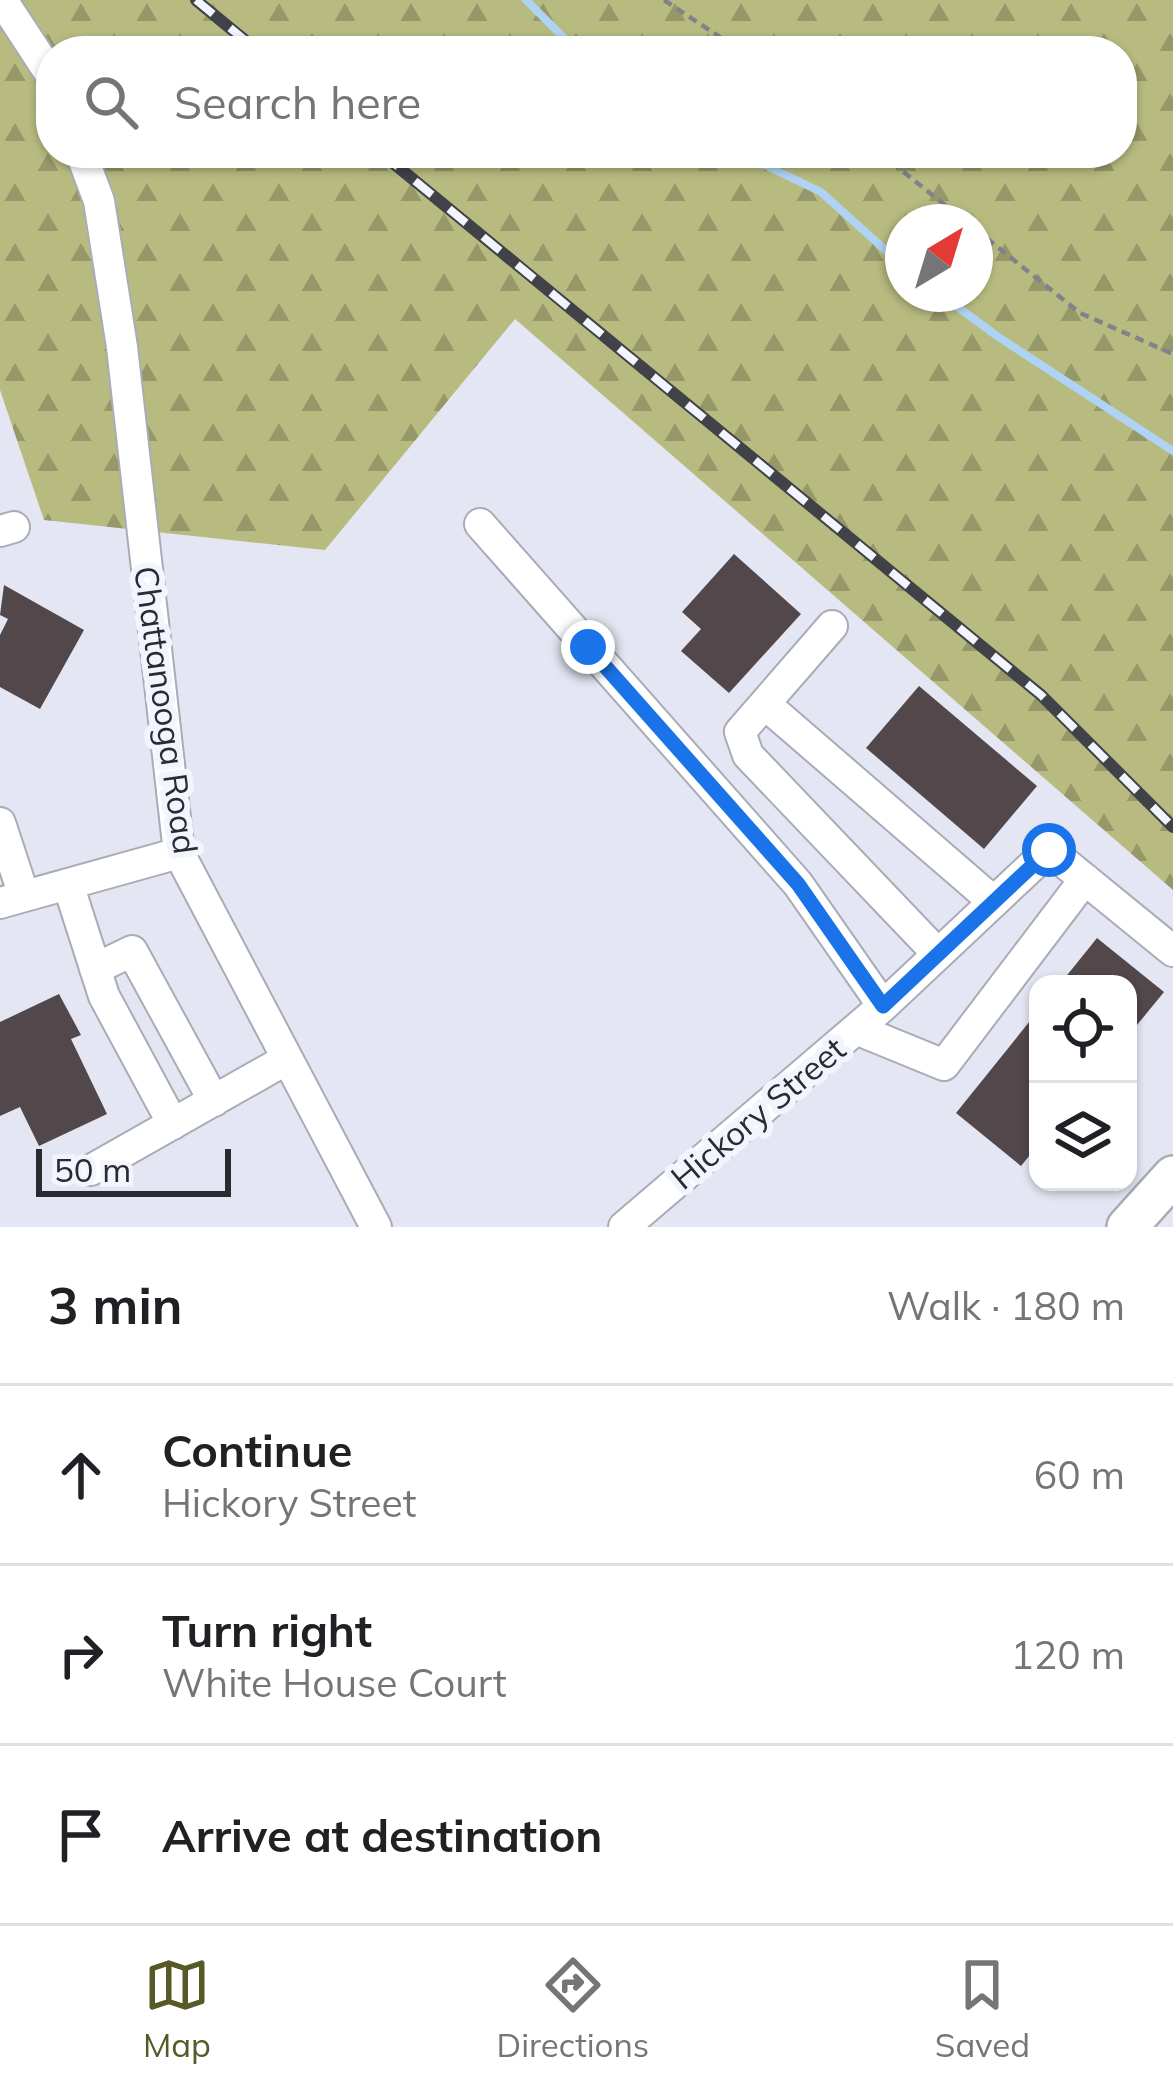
<!DOCTYPE html>
<meta charset="utf-8">
<style>
body{margin:0;font-family:Mulish,sans-serif;background:#f2f2f2;color:#202124}
.controls{position:absolute;right:36px;bottom:36px;display:grid;overflow:hidden;border-radius:24px;box-shadow:0 3px 9px #0004}
.controls button{width:108px;height:108px;display:grid;place-items:center;padding:0;border:0;border-bottom:3px solid #e0e0e0;background:#fff;color:#202124;font:60px sans-serif}
.compass{position:absolute;left:885px;top:204px;width:108px;height:108px;border-radius:50%;background:#fff;box-shadow:0 3px 9px #0004;rotate:38deg}
.scale{position:absolute;left:36px;bottom:30px;width:195px;box-sizing:border-box;padding-left:12px;border:6px solid #2a2b30;border-top:0;font-size:33px;line-height:42px;white-space:nowrap;color:#2a2b30;-webkit-text-stroke:9px #f2f5fe;paint-order:stroke}
.stop{position:absolute;width:36px;height:36px;margin:-27px;border:9px solid #1a73e8;border-radius:50%;background:#fff}
.stop.end{background:#1a73e8;border-color:#fff;box-shadow:0 3px 12px #0008}
.list{margin:0;padding:0;list-style:none}
h2{display:flex;justify-content:space-between;align-items:center;height:156px;margin:0;padding:0 48px;font-size:51px}
h2 small{font-size:39px;font-weight:400;color:#757577}
.list li{display:grid;grid-template-columns:78px 1fr auto;gap:36px;align-items:center;box-sizing:border-box;height:180px;padding:0 48px;border-top:3px solid #e0e0e0}
.list b{display:block;font-size:45px;white-space:nowrap}
.list p{margin:0;font-size:39px;white-space:nowrap;color:#757577}
.list em{font-size:39px;font-style:normal;color:#757577}
.icon{flex:none;width:66px;height:66px;fill:none;stroke:currentColor;stroke-width:2;stroke-linecap:round;stroke-linejoin:round}
.map{position:relative;flex:none;width:1173px;height:1227px;overflow:hidden}
.search{position:absolute;background:#fff;box-shadow:0 3px 9px #0004;left:36px;right:36px;top:36px;height:132px;display:flex;align-items:center;gap:30px;box-sizing:border-box;padding:0 42px;border-radius:48px;color:#757577;font-size:45px}
.sheet{height:696px;background:#fff}
nav{display:flex;justify-content:space-around;align-items:center;box-sizing:border-box;height:168px;border-top:3px solid #e0e0e0;background:#fff;font-size:33px;color:#757577}
nav a{display:grid;justify-items:center;gap:6px}
nav .on{color:#575a27}
.map>svg:first-child{display:block}
</style>
<div class="map">
<svg width="1173" height="1227" viewBox="0 0 1173 1227">
<defs>
<pattern id="forest-firs" width="22" height="20" patternUnits="userSpaceOnUse" patternTransform="scale(3)"><rect width="22" height="20" fill="#b8bb80"/><path d="M5 1l3.5 6h-7zM16 11l3.5 6h-7z" fill="#969869"/></pattern>
</defs>
<rect width="100%" height="100%" fill="#e4e7f3"/>
<path fill="url(#forest-firs)" fill-rule="evenodd" d="M0 0H1173V890L515 319 325 550 44 520 0 390ZM51 51H1122V153H51ZM903 222H975V294H903Z"/>
<g fill="none" stroke-linecap="round" stroke-linejoin="round">
<path stroke="#afd3f4" stroke-width="8" d="M526 0 577 51
M740 153 821 192 903 266
M940 294 997 336 1173 451"/>
</g>
<path fill="#52474b" d="M734 554 801 614 729 693 681 651 701 629 682 612Z
M4 585 84 630 40 709 0 687V635L8 619 0 615Z
M919 686 1037 786 984 849 866 748Z
M1097 938 1164 992 1128 1036V984H1060Z
M59 994 81 1035 71 1039 107 1114 39 1146 20 1107 0 1116V1022Z
M1038 1011V1034L1030 1044 1038 1051V1145L1021 1166 956 1113Z"/>
<g fill="none" stroke-linecap="round" stroke-linejoin="round">
<g stroke="#a9acb7" stroke-width="34">
<path id="minor" d="M2 0 51 75
M81 153 99 201 122 347 179 853 376 1227
M480 524 798 884 883 1006
M0 531 14 527
M832 626 740 732 748 755 938 954
M765 704 994 902
M0 823 24 896
M68 884 104 996 173 1124
M0 903 179 853
M95 969 132 951 214 1101
M856 1029 944 1065 1085 879
M91 1170 287 1059
M624 1227 883 1006 1049 850 1173 951"/>
</g>
<g stroke="#a9acb7" stroke-width="44">
<path id="major" d="M1127 1227 1173 1176"/>
</g>
<path stroke="#81838b" stroke-width="4.5" stroke-dasharray="9 6" stroke-linecap="butt" d="M664 0 741 51
M880 153 966 222
M975 229 1080 313 1173 354"/>
<use href="#minor" stroke="#fff" stroke-width="30"/>
<use href="#major" stroke="#fff" stroke-width="39"/>
<g stroke="#414248" stroke-width="12">
<path id="rail" d="M196 0 258 51
M381 153 1041 695 1173 827"/>
</g>
<use href="#rail" stroke="#f2f5fe" stroke-width="8" stroke-dasharray="22" stroke-linecap="butt"/>
</g>
<g fill="none" stroke-linecap="round" stroke-linejoin="round">
<path stroke="#1a73e8" stroke-width="15" d="M588 647 798 884 883 1006 1049 850"/>
</g>
<g text-anchor="middle" stroke-width="12" stroke-linejoin="round" paint-order="stroke">
<g font-size="33" fill="#2a2b30" stroke="#f2f5fe">
<text transform="translate(166 710) rotate(82)" y="12">Chattanooga Road</text>
<text transform="translate(758 1113) rotate(-40)" y="12">Hickory Street</text>
</g>
</g>
</svg>
<div class="controls">
<button><svg class="icon" aria-label="locate" viewBox="0 0 24 24"><circle cx="12" cy="12" r="6"/><path d="M12 2v4M12 18v4M2 12h4M18 12h4"/></svg></button>
<button><svg class="icon" aria-label="layers" viewBox="0 0 24 24"><path d="M12 4l9 5-9 5-9-5zM3 14l9 5 9-5"/></svg></button>
</div>
<svg class="compass" viewBox="-18 -18 36 36"><path d="M0-13l5 13h-10z" fill="#e53935"/><path d="M0 13l5-13h-10z" fill="#757577"/></svg>
<div class="scale">50 m</div>
<div class="stop" style="left:1049px;top:850px"></div>
<div class="stop end" style="left:588px;top:647px"></div>
<div class="search"><svg class="icon" aria-label="search" viewBox="0 0 24 24"><circle cx="10" cy="10" r="6"/><path d="M15 15l6 6"/></svg>Search here</div>
</div>
<section class="sheet">
<h2>3 min<small>Walk · 180 m</small></h2>
<ul class="list">
<li><svg class="icon" aria-label="ahead" viewBox="0 0 24 24"><path d="M12 20V5M6 11l6-6 6 6"/></svg><div><b>Continue</b><p>Hickory Street</p></div><em>60 m</em></li>
<li><svg class="icon" aria-label="right" viewBox="0 0 24 24"><path d="M7 20v-9h11M14 6l5 5-5 5"/></svg><div><b>Turn right</b><p>White House Court</p></div><em>120 m</em></li>
<li><svg class="icon" aria-label="arrive" viewBox="0 0 24 24"><path d="M6 21V4h12l-3 4 3 4H6"/></svg><div><b>Arrive at destination</b></div></li>
</ul>
</section>
<nav>
<a class="on"><svg class="icon" aria-label="map" viewBox="0 0 24 24"><path d="M3 6l6-2 6 2 6-2v14l-6 2-6-2-6 2zM9 4v14M15 6v14"/></svg>Map</a>
<a><svg class="icon" aria-label="directions" viewBox="0 0 24 24"><path d="M12 3l9 9-9 9-9-9zM9 14v-3h6M13 9l2 2-2 2"/></svg>Directions</a>
<a><svg class="icon" aria-label="saved" viewBox="0 0 24 24"><path d="M7 4h10v16l-5-4-5 4z"/></svg>Saved</a>
</nav>
